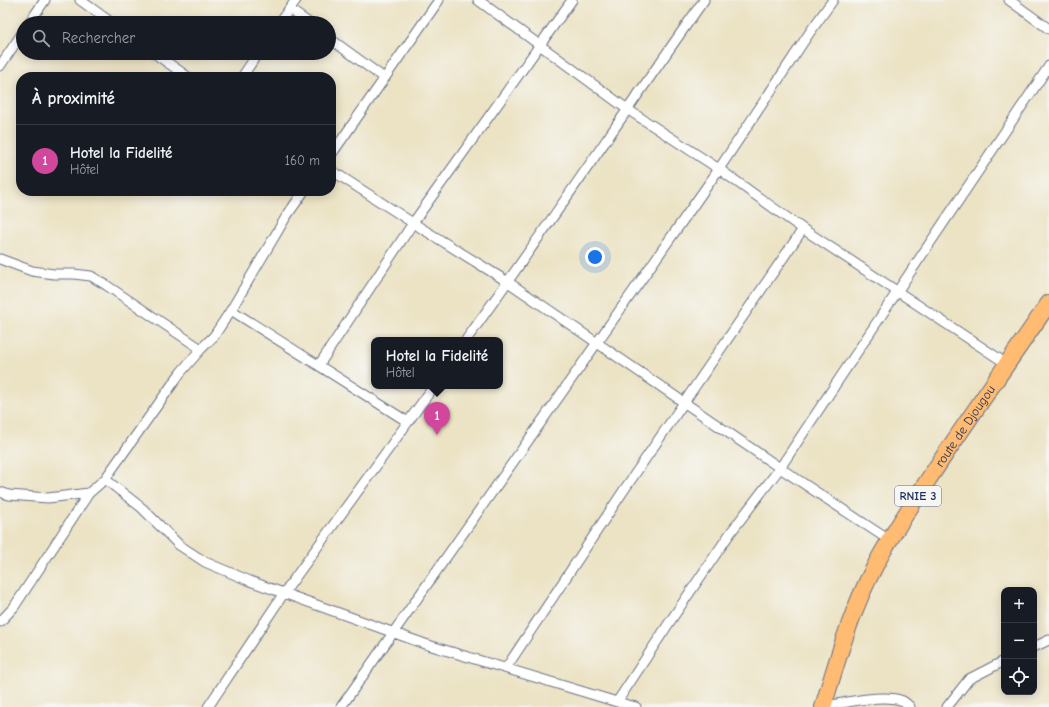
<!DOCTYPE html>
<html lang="fr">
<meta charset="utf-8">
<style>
body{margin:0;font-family:"Comic Neue",sans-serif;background:#20242c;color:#f1f3f6}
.controls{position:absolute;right:12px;bottom:12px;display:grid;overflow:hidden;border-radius:8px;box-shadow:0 2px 10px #0003}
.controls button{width:36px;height:36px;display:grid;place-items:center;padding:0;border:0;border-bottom:1px solid #363941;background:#171b24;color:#f1f3f6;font:20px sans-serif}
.you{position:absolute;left:595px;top:257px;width:14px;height:14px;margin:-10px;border:3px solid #fff;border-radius:50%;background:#1a73e8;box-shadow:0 0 0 6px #1a73e833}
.badge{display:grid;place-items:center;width:26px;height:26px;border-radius:50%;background:#d93025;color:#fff;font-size:13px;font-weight:700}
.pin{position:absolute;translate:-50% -33px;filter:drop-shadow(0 1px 2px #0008)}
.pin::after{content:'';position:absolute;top:21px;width:14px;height:12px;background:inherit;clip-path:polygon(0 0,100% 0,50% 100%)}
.popup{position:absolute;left:371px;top:337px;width:132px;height:52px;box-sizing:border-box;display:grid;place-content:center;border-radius:8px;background:#171b24;filter:drop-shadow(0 1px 3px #0005);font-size:13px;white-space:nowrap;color:#9ea1a6}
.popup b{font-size:15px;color:#f1f3f6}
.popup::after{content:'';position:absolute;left:50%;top:100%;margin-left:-8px;border:8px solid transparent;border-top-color:#171b24}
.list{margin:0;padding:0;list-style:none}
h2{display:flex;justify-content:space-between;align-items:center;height:52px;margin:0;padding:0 16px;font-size:17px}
h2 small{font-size:13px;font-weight:400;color:#9ea1a6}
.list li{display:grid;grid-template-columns:26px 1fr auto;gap:12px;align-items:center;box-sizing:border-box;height:72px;padding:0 16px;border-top:1px solid #363941}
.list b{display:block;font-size:15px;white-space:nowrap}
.list p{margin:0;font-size:13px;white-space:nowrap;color:#9ea1a6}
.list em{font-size:13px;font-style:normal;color:#9ea1a6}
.icon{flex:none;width:22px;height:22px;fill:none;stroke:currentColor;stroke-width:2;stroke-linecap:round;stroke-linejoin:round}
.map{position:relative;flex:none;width:1049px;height:707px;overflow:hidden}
.search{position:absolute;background:#171b24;box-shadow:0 2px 10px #0003;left:16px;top:16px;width:320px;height:44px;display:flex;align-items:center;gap:10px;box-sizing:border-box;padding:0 14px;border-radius:22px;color:#9ea1a6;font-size:15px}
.panel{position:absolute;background:#171b24;box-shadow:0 2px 10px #0003;left:16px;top:72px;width:320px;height:124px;border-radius:16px}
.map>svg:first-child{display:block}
</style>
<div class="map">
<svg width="1049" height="707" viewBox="0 0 1049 707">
<rect width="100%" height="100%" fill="#f6f6f2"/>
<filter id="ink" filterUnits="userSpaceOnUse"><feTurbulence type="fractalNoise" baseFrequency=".025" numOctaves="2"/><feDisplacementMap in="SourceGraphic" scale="8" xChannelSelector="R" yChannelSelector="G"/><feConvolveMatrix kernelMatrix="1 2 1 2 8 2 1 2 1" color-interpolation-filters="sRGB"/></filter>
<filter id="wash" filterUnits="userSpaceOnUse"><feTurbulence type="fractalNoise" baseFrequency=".012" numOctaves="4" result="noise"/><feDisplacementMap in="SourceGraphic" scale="16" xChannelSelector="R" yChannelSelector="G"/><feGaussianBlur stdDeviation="0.9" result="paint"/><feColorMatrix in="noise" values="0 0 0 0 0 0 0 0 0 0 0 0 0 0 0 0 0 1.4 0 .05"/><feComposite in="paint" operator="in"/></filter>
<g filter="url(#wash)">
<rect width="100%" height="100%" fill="#ece3c5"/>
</g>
<g filter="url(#ink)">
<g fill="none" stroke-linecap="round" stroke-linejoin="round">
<g stroke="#646e82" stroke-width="11">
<path id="street" d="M80 0 112 23
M478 0 627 109 719 169 803 229 1007 364
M1009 0 1049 29
M289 9 309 23
M29 23 45 0
M279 23 296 0
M329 38 384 78
M154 53 188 77
M0 66 23 32
M242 77 258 53
M331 155 439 0
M331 170 413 223 508 282 780 468 889 540
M0 259 32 271 54 274H74L91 276 106 285 201 349
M231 310 408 422
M466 340C547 228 624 113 704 0
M319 365 413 223 572 0
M105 479 142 508 179 545 205 562 250 581 425 644 617 702 636 707
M0 492 9 495 48 498 89 493
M0 622 14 607 89 493 105 479 181 372 201 349 214 336 231 310 286 217 304 191
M1034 647 1049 640
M506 668 624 490 803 229
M617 702 669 623 731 532 780 468 897 292 1049 66
M208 707 284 593 434 386
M341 707 719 169 810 32 833 0
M822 707C842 703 885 693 903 701 905 702 908 705 910 707
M947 707 969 679 1004 661"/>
</g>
<g stroke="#646e82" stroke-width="18">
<g id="highway">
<path id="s1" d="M823 707C837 661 851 611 874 568 889 538 908 511 926 483 966 422 1008 363 1049 303"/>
</g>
</g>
<use href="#street" stroke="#fff" stroke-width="9"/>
<use href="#highway" stroke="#ffbb71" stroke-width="16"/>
</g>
</g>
<g text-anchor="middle" stroke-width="3" stroke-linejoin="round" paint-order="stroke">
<rect fill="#f6f6f2" stroke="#5d6b8a" stroke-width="1" x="895" y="486" width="46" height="20" rx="3"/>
<g font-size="12" font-weight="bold" fill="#1b2f5e">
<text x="918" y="500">RNIE 3</text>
</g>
<g font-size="13" fill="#1b2f5e" stroke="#f6f6f2">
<text dy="5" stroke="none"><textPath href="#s1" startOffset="317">route de Djougou</textPath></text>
</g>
</g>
</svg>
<div class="controls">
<button>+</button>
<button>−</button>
<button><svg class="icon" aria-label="locate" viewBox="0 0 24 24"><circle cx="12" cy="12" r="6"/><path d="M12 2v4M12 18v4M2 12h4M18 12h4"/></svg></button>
</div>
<div class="you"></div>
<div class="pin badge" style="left:437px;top:435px;background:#d1479c">1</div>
<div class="popup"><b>Hotel la Fidelité</b>Hôtel</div>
<div class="search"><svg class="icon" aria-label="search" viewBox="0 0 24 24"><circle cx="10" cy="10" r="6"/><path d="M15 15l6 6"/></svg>Rechercher</div>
<section class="panel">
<h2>À proximité<small></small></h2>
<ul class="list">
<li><span class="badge" style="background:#d1479c">1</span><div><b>Hotel la Fidelité</b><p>Hôtel</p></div><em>160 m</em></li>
</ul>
</section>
</div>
